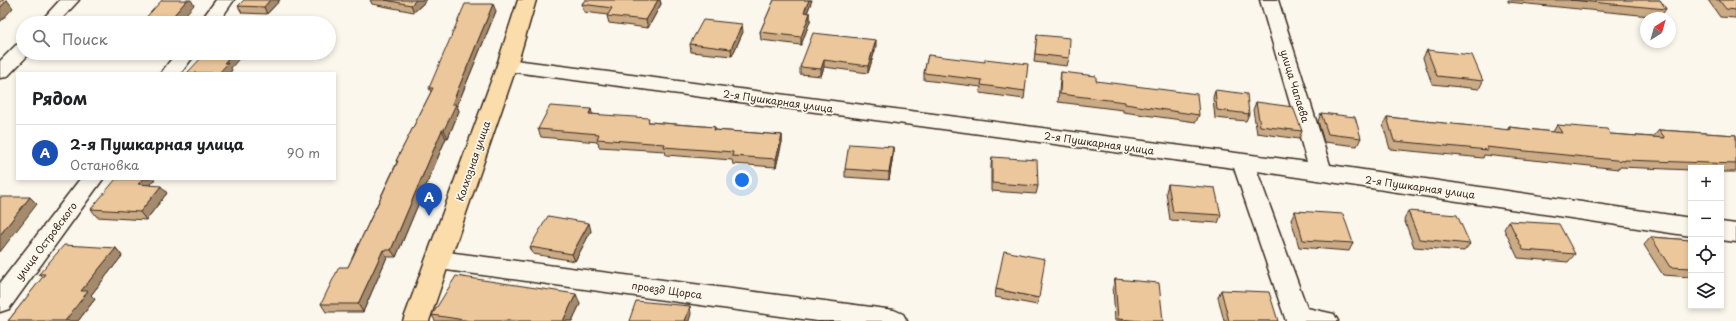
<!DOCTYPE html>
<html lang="ru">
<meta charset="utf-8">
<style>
body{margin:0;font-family:"Playpen Sans",sans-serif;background:#f2f2f2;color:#202124}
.controls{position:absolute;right:12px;bottom:12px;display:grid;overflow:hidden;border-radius:0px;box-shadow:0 2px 6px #0003}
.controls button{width:36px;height:36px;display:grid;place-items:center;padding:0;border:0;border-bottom:1px solid #e0e0e0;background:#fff;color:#202124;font:20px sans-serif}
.compass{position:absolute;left:1640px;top:12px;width:36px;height:36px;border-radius:50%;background:#fff;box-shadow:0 2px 6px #0003;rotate:37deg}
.you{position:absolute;left:742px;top:180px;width:14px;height:14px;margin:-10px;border:3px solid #fff;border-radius:50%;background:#1a73e8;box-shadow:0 0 0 6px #1a73e833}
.badge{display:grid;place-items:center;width:26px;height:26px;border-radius:50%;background:#1a73e8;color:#fff;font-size:13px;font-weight:700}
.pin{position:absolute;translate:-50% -33px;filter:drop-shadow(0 1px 2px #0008)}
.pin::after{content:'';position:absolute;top:21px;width:14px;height:12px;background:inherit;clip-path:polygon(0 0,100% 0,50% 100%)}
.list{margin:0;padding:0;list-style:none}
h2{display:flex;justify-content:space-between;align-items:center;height:52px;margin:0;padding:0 16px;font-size:17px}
h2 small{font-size:13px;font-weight:400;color:#757577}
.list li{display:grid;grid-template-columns:26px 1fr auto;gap:12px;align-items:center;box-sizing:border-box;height:56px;padding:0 16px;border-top:1px solid #e0e0e0}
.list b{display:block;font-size:15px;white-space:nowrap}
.list p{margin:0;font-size:13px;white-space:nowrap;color:#757577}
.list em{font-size:13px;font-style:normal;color:#757577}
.icon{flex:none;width:22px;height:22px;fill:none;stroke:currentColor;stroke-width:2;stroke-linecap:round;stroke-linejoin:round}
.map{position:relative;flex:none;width:1736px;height:321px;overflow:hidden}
.search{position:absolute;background:#fff;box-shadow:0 2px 6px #0003;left:16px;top:16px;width:320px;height:44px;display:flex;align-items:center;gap:10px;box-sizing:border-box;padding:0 14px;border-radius:22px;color:#757577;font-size:15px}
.panel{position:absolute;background:#fff;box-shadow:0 2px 6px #0003;left:16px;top:72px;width:320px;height:108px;border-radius:0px}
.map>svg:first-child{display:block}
</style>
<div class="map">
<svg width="1736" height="321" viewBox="0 0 1736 321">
<rect width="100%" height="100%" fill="#fbf7ec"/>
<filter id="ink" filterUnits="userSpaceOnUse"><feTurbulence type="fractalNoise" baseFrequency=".025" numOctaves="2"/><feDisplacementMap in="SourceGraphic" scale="8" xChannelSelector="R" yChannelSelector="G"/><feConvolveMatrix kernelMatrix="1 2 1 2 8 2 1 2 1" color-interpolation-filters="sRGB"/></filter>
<g filter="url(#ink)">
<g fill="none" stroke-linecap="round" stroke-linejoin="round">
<g stroke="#3b2a1e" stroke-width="3">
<path id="minor" d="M60 0H79L58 23H39Z
M216 0H234L218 23H199Z
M1260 0H1278L1330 165 1691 218V236L1257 171 1307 308 1334 314 1338 321H1286L1234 168 507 71 500 69 497 65 500 61 507 59 1307 162Z
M23 43V53H30L7 77 0 78V61L16 45Z
M176 53H196L181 73H161Z
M80 179H103L9 309 0 312V283Z
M1721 222 1736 224V242L1721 240Z
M439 251 894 310 903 314 907 321H817L439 269 430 267 427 260 430 253Z"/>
</g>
<g stroke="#3b2a1e" stroke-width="3">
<path id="major" d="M518 0H536L517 65 429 321H403L497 65Z"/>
</g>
<use href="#minor" fill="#fbf7ec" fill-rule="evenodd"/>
<use href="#major" fill="#fbddab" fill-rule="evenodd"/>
</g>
<path fill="#cbab86" stroke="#3b2a1e" d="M280 0 267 14 242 13 238 6Z
M370 0H427L414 12 372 4Z
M585 0H660L661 4 648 28 609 23 607 16 608 15 584 12 582 4Z
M774 0H812L807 13H810V21L801 45 761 40 760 32Z
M1508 0H1660L1666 9 1660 17 1508 2Z
M1708 0H1736V18L1720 17Z
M496 11 457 106 459 111 448 138H446L396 257H387L363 312H326L321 304 348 267 397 162 396 161 431 92 429 88Z
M743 32 732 56 691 52 690 44Z
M1037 35 1069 58 1067 66 1034 62Z
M876 47 868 73 824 67 821 76 800 74V67Z
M1427 50 1483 81 1479 89 1432 84 1423 58Z
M928 55 1025 91 1024 99 980 93 981 87 924 80V73Z
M1061 72 1096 81 1199 115 1196 122 1123 112V110L1058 102 1060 80Z
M1215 90 1249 114 1246 121 1215 118 1213 98Z
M1256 102 1302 131 1299 139 1257 133 1253 110Z
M1321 113 1361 138 1357 146 1324 142 1318 121Z
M592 114 650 122 715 127V130L782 135V142L776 167 733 164 732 160 666 155 665 151 599 147 598 142 541 137 538 129Z
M1387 117 1507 130 1509 127 1553 132 1557 125 1610 134 1653 137 1659 130 1736 135V172H1721V168H1691V170L1620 167 1619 169 1484 155 1483 158 1390 149 1383 125Z
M893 147V155L889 180 845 177V169Z
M992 157 1038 186 1036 194 991 191V165Z
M155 179 150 185 167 193 146 220 97 217 91 209Z
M1168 184 1221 215 1218 223 1170 220 1166 192Z
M1295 211 1353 243 1349 251 1299 247 1291 219Z
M1408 211 1470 244 1464 251 1414 247 1404 219Z
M1509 221 1575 254 1568 262 1518 258 1504 229Z
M591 231 575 261 533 254 530 247Z
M1651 237 1691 240V277L1663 275 1644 245Z
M116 248 122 256 91 295 95 299 78 321H8L43 277 39 274Z
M1115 279 1163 321H1115L1113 286Z
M996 289 1039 298 1037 305 995 297Z
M1221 290 1278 321H1224L1218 297Z
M580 304 572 321H435L432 315Z"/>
<path fill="#a58b6d" stroke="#3b2a1e" d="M7 0 13 8 0 22V8Z
M187 0H191L194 5 178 23H167Z
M270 0H280L267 14 264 7Z
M416 0H427L414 12 411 5Z
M658 0H660L661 4 648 28 646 20Z
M809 0H812L804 20V12Z
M493 4 496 11 457 106 459 111 448 138 444 130 452 104Z
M810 13V21L801 45V37Z
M742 24 743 32 732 56 731 49Z
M876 40V47L868 73V66Z
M233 53H244L231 68 232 70 230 73H219L224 63Z
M824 60V67L821 76V69Z
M591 109 593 117 589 114Z
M442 130 446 138 396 257 391 250Z
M782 135V142L776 167V159Z
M893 147V155L889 180V172Z
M143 179H155L144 192 138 184Z
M161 186 167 193 146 220 140 212Z
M30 197 37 204 0 252V235Z
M589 223 591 231 575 261 572 254Z
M116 248 122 256 91 295 95 299 78 321H65L81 291Z
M383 250 387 257 363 312 358 304Z
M576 294 580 304 572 321H563Z
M690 306 691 314 689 321H685Z"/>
<path fill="#ecc79c" stroke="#3b2a1e" d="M7 0 0 8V1Z
M162 0H187L167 23H141Z
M244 0H270L264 7 238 6Z
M385 0H416L411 5Z
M585 0H658L646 20 607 16 612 8 582 4Z
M774 0H809L804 12 810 13 801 37 760 32Z
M1570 0H1660L1666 9Z
M1719 0H1736V10L1726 9Z
M465 4H493L452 104H456L444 130H442L391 250H383L358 304H321L339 267H348L398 161H396L433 88H429Z
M703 20 742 24 731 49 690 44Z
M813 33 876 40 868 66 824 60 821 69 800 67Z
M1037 35 1070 38 1069 58 1035 54Z
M1427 50 1472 55 1483 81 1437 76Z
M202 53H233L224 63H228L219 73H187L204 55H200Z
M928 55 985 62V59L1028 64 1025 91 981 85 982 80 924 73Z
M1061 72 1096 76V81L1197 94 1199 115 1125 104V102L1060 94Z
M1215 90 1247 94 1249 114 1217 110Z
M1256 102 1293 107 1302 131 1260 126Z
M550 106 591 109 589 114 649 118 648 122 715 127 714 130 782 135 776 159 732 156 733 152 664 147 665 144 597 139 599 134 538 129Z
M1321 113 1355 117 1361 138 1328 134Z
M1387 117 1510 130 1509 127 1562 133 1557 125 1607 129 1610 134 1665 138 1659 130 1736 135V164L1625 160V161L1486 147 1488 150 1394 141Z
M849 144 893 147 889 172 845 169Z
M992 157 1037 160 1038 186 992 183Z
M116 179H143L138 184 161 186 140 212 91 209Z
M1168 184 1215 188 1221 215 1173 212Z
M0 197H30L0 235Z
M1295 211 1343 214 1353 243 1303 240Z
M1408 211 1457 215 1470 244 1419 239Z
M548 216 589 223 572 254 530 247Z
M1509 221 1559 224 1575 254 1523 250Z
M1651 237 1691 240V268L1670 267Z
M64 245 116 248 81 291H88L65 321H8L45 274H39Z
M1004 251 1045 259 1039 298 996 289Z
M456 276 576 294 563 321H471L432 315Z
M1115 279 1159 283 1163 321H1142L1118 319Z
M1221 290 1269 292 1278 321H1229Z
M636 301 690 306 685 321H629Z"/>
</g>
<g text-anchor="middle" stroke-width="3.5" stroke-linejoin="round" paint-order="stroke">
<g font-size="10" fill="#3b2a1e" stroke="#fbf7ec">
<text transform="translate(1295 86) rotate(73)" y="4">улица Чапаева</text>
<text transform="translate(778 101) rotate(8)" y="4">2-я Пушкарная улица</text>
<text transform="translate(1099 143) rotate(8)" y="4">2-я Пушкарная улица</text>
<text transform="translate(473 161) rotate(-71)" y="4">Колхозная улица</text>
<text transform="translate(1420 187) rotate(8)" y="4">2-я Пушкарная улица</text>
<text transform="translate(46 241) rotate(-53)" y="4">улица Островского</text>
<text transform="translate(667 290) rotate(8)" y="4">проезд Щорса</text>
</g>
</g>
</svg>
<div class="controls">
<button>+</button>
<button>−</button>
<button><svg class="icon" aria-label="locate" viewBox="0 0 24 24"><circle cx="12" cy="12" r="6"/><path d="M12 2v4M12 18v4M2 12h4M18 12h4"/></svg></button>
<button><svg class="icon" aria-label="layers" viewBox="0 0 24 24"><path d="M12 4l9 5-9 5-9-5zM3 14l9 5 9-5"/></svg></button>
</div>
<svg class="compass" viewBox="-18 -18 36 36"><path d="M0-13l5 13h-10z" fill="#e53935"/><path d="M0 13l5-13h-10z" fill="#757577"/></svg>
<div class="you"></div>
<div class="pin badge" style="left:429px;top:216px;background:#1a4fb4">A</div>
<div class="search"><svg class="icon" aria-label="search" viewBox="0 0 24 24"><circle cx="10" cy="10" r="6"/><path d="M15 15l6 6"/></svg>Поиск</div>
<section class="panel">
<h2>Рядом<small></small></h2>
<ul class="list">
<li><span class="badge" style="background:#1a4fb4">A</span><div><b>2-я Пушкарная улица</b><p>Остановка</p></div><em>90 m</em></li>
</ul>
</section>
</div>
